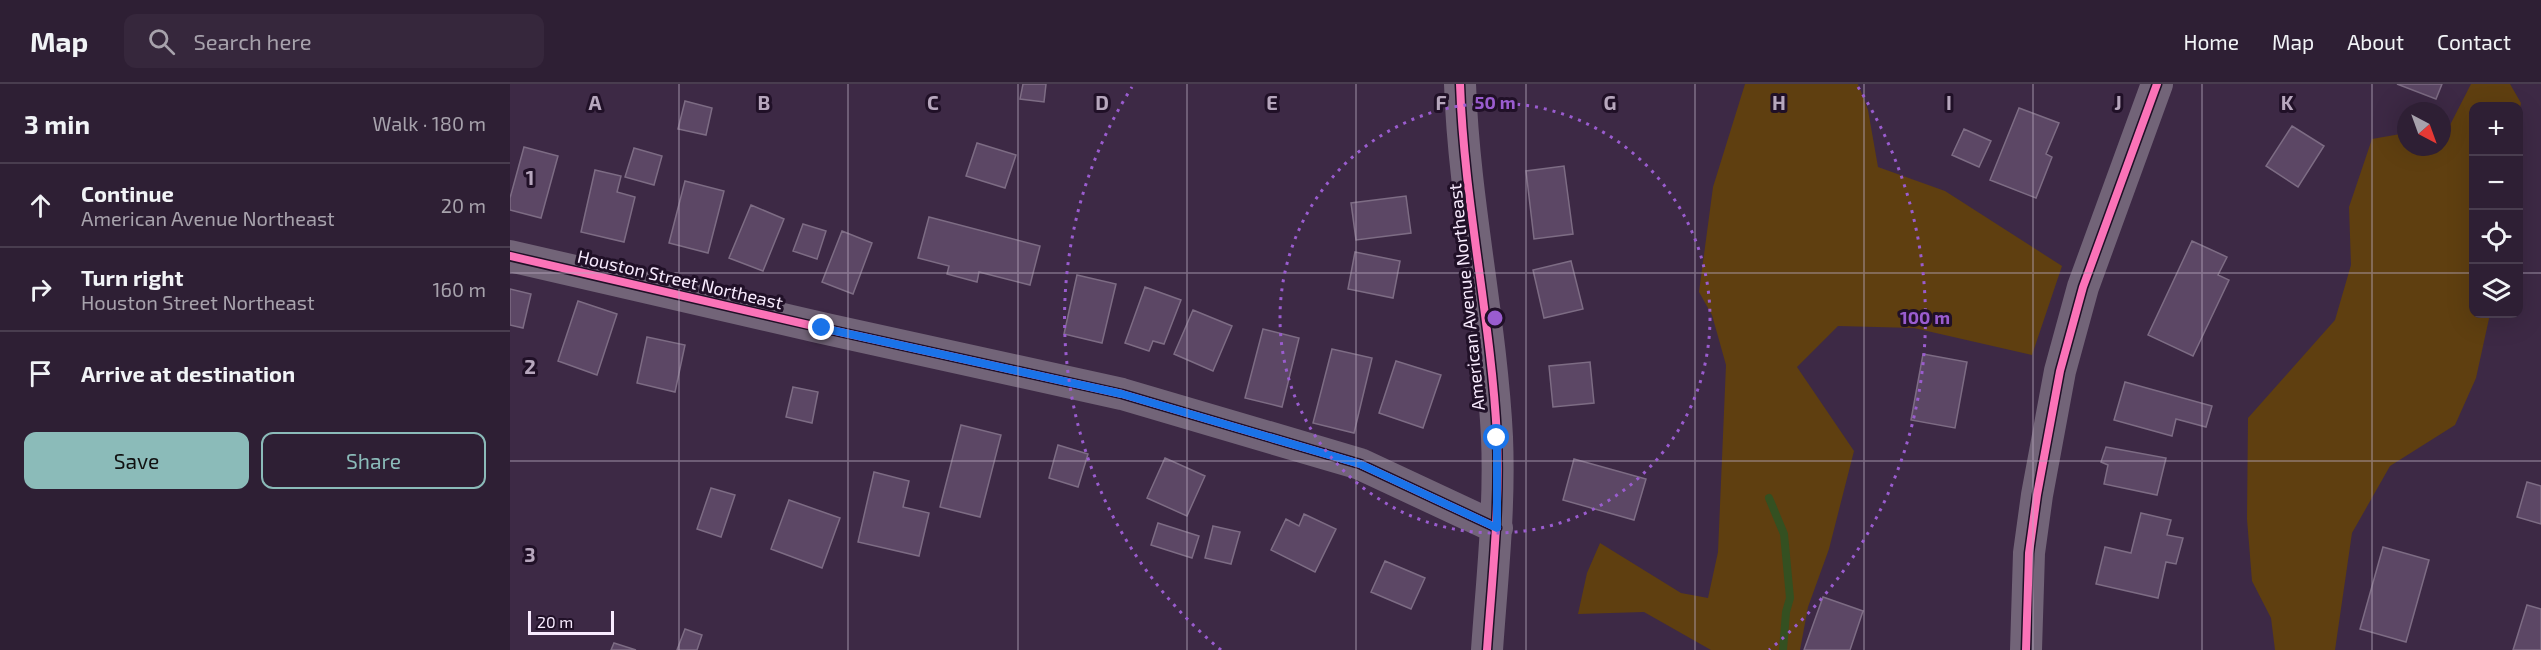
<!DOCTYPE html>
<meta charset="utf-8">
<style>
body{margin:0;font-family:"Exo 2",sans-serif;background:#36273c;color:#f1f3f6}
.controls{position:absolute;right:18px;top:18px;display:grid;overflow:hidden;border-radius:12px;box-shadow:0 6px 24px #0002}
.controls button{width:54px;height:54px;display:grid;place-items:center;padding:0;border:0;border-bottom:2px solid #493d4f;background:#2e1f34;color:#f1f3f6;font:30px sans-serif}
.compass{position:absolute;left:1887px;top:18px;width:54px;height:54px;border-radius:50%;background:#2e1f34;box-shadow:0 6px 24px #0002;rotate:139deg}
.scale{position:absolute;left:18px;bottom:15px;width:86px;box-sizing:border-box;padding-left:6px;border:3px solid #f8ebfe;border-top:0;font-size:16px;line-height:21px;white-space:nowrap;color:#f8ebfe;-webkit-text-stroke:4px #201027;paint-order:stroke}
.stop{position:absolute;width:18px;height:18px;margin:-14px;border:4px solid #1a73e8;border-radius:50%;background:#fff}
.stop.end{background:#1a73e8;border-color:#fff;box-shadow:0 2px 6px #0008}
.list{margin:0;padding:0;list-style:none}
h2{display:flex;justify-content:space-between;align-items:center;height:78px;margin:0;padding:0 24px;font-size:26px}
h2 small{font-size:20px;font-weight:400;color:#a7a2ac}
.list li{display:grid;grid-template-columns:39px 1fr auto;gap:18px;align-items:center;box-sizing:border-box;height:84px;padding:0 24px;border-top:2px solid #493d4f}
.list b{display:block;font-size:22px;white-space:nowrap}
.list p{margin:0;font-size:20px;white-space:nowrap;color:#a7a2ac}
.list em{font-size:20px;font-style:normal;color:#a7a2ac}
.actions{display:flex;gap:12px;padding:18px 24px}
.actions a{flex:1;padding:14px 0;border:2px solid #8bbbb9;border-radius:12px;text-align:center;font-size:21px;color:#8bbbb9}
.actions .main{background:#8bbbb9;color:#111}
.icon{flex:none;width:33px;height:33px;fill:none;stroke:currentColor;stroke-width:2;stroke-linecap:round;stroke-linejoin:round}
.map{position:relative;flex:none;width:2031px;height:566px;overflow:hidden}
header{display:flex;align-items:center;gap:36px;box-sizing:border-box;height:84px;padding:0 30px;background:#2e1f34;border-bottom:2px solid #493d4f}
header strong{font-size:28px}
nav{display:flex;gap:33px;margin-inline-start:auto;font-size:21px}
.search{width:420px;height:54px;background:#36273c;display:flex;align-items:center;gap:15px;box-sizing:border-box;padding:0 21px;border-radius:12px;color:#a7a2ac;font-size:22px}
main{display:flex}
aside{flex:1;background:#2e1f34}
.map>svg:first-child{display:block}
</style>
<header>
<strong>Map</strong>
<div class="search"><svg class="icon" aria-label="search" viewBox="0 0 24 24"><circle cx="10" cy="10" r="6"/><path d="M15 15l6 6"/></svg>Search here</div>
<nav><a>Home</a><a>Map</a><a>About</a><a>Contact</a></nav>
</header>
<main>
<aside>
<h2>3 min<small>Walk · 180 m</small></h2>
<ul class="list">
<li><svg class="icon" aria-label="ahead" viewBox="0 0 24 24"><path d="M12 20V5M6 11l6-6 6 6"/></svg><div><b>Continue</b><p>American Avenue Northeast</p></div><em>20 m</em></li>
<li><svg class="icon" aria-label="right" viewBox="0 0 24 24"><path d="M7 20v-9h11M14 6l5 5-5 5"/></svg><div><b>Turn right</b><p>Houston Street Northeast</p></div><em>160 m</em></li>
<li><svg class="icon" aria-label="arrive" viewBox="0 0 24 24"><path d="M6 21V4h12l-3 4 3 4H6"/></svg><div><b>Arrive at destination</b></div></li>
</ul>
<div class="actions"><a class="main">Save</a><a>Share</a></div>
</aside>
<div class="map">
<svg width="2031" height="566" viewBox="0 0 2031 566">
<rect width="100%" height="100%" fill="#3d2945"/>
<path fill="#5f3f10" d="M1235 0H1348L1358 26 1368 83 1435 107 1552 182 1522 271 1404 244 1328 242 1287 283 1344 367 1319 465 1298 523 1290 566H1201L1134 528 1068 530 1077 489 1090 459 1171 509 1198 514 1208 468 1216 281 1202 231 1189 208 1203 103Z
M1961 0H2000L2011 19 2009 30 2008 22H1964V230H1980L1966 294 1945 341 1880 382 1842 449 1825 566H1765L1761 534 1742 497 1737 435 1738 334 1825 236 1841 181 1839 123 1862 55 1896 49V63H1932V43L1940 41Z"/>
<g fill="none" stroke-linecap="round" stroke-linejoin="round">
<path stroke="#345021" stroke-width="8" d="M1259 414 1274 450 1280 514 1276 528 1273 566"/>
</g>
<path fill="#5c4765" stroke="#7d6c84" stroke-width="1.5" d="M513 0H536L534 18 510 15Z
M1887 0H1932L1926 15Z
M175 17 202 24 196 51 168 45Z
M1509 24 1549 39 1536 70 1542 73 1526 114 1480 96Z
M1782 42 1814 62 1788 103 1756 82Z
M1454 45 1481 57 1469 83 1442 71Z
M467 59 506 71 495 104 456 92Z
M14 63 48 72 31 134 0 126V114Z
M124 64 152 72 144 101 115 93Z
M1054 82 1063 150 1024 155 1016 87Z
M85 86 111 92 107 108 125 113 114 158 71 148Z
M175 97 214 107 198 169 159 159Z
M896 112 901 149 846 156 841 119Z
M241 121 274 135 253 187 219 174Z
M419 133 530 162 520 201 469 188 467 198 437 190 439 182 408 174Z
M293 140 316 147 307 175 283 167Z
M332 147 362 159 343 210 312 198Z
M1682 157 1717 173 1708 191 1719 196 1683 272 1638 251Z
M845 168 890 177 883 214 838 205Z
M1061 177 1073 225 1034 234 1023 186Z
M567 191 606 200 592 259 554 250Z
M635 203 671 216 654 260 643 257 639 267 615 259Z
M0 205 21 210 13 244 0 241Z
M68 217 107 230 87 291 48 277Z
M683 226 722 242 703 287 664 270Z
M753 245 789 254 772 323 735 314Z
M137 253 175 261 165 308 127 299Z
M822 265 862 274 844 349 803 339Z
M1413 270 1457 278 1445 344 1401 336Z
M886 277 931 291 913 344 869 329Z
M1080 278 1084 319 1043 323 1039 282Z
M1615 298 1702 322 1696 343 1666 335 1662 352 1604 336Z
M283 303 308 308 302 339 276 333Z
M451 341 491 351 470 433 430 423Z
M548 361 578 370 568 403 539 394Z
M1596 363 1656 374 1647 411 1594 400 1598 381 1591 378Z
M655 374 695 392 677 432 637 414Z
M1064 375 1136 395 1124 436 1053 416Z
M364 388 399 397 393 423 419 429 409 472 348 458Z
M2017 398 2031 402V440L2007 433Z
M201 404 225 411 211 453 187 445Z
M279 416 330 434 312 484 261 465Z
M1631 429 1661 436 1657 451 1673 454 1666 480 1656 478 1648 514 1586 500 1595 463 1621 469Z
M794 430 826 445 805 488 761 466 776 435 789 442Z
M648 439 689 452 682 474 641 461Z
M703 442 730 448 721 480 695 474Z
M1873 463 1919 476 1896 558 1850 545Z
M875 477 915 494 901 525 861 508Z
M1313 513 1353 527 1340 566H1294Z
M2017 521 2031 525V566H2003Z
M175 545 192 551 187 566H167Z
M104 559 126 566H101Z"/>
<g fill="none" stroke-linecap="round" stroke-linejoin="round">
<path stroke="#726478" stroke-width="32" d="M950 0C954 118 981 235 987 353 990 424 982 495 977 566
M0 172 312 244 612 310 850 380 987 444
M1516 566 1519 469 1527 411 1550 287 1573 203 1647 0"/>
<g stroke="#201027" stroke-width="11">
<path id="cycleway" d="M950 0C954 118 981 235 987 353 990 424 982 495 977 566
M0 172 312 244 612 310 850 380 987 444
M1516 566 1519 469 1527 411 1550 287 1573 203 1647 0"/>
</g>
<use href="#cycleway" stroke="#fb73b8" stroke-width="8"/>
</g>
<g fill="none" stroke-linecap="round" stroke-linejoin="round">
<path stroke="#1a73e8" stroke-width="8" d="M312 244 612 310 850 380 987 444V354"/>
</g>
<path fill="none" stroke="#b7a7bd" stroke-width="1.5" stroke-opacity="0.55" d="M169 0V566M338 0V566M508 0V566M677 0V566M846 0V566M1016 0V566M1185 0V566M1354 0V566M1523 0V566M1692 0V566M1862 0V566M0 189H1964M2008 189H2031M0 377H2031"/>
<g fill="none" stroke="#9a5ccf" stroke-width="3" stroke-dasharray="3 6">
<circle cx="985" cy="234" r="215"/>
<path d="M711 566A430 430 0 0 1 622 3M1348 3A430 430 0 0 1 1259 566"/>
</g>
<g text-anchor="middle" stroke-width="6" stroke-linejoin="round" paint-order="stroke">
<g font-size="18" fill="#f8ebfe" stroke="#201027">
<text transform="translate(170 196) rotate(13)" y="6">Houston Street Northeast</text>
<text transform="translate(957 213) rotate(-96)" y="6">American Avenue Northeast</text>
</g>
</g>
<g font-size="20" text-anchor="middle" font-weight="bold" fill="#b7a7bd" stroke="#201027" stroke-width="6" stroke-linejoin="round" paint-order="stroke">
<text x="85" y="26">A</text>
<text x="254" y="26">B</text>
<text x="423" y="26">C</text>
<text x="592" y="26">D</text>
<text x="762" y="26">E</text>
<text x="931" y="26">F</text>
<text x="1100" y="26">G</text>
<text x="1269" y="26">H</text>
<text x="1439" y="26">I</text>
<text x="1608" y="26">J</text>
<text x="1777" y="26">K</text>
<text x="20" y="101">1</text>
<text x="20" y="290">2</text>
<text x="20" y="478">3</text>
</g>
<circle cx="985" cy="234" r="9" fill="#9a5ccf" stroke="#201027" stroke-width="3"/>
<g font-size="18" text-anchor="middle" font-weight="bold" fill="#9a5ccf" stroke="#201027" stroke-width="6" stroke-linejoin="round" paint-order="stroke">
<text x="985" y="25">50 m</text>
<text x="1415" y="240">100 m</text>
</g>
</svg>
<div class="controls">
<button>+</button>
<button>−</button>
<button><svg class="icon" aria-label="locate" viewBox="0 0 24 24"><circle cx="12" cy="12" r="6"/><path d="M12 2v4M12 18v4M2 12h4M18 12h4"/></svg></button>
<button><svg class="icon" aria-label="layers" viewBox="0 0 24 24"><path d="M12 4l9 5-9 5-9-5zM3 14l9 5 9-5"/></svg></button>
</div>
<svg class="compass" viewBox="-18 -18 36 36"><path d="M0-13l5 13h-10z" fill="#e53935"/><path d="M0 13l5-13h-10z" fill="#a7a2ac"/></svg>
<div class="scale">20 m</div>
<div class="stop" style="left:987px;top:354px"></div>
<div class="stop end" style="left:312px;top:244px"></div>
</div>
</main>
